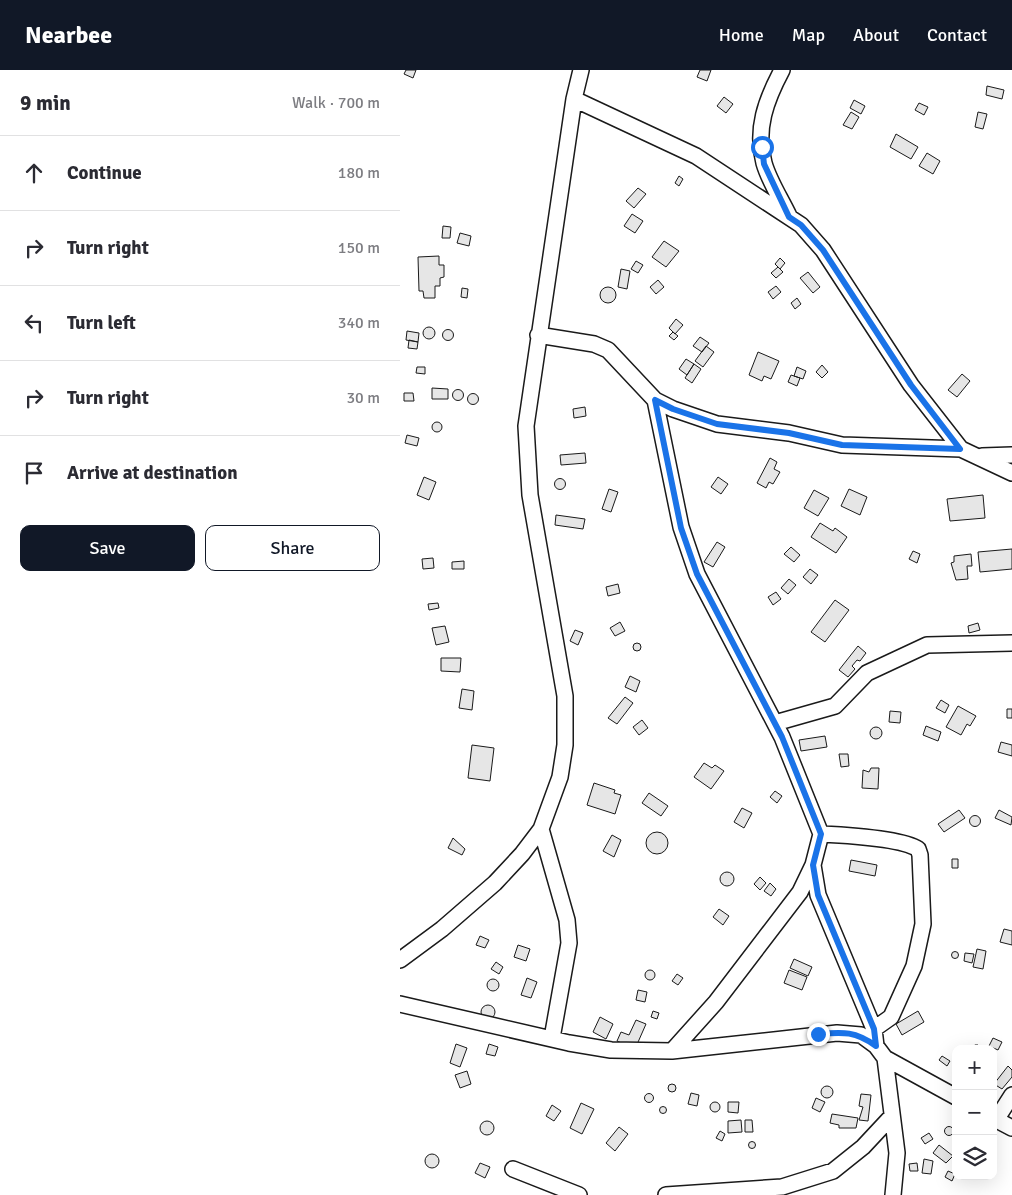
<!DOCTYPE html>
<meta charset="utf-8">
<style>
body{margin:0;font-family:Signika,sans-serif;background:#f2f2f3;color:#2b2b33}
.controls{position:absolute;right:15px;bottom:15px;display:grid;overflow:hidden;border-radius:10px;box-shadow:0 5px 20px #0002}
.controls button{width:45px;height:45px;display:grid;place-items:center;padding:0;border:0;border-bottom:1px solid #e1e1e2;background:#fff;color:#2b2b33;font:25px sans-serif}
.stop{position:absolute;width:15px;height:15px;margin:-11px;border:4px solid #1a73e8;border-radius:50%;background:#fff}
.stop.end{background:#1a73e8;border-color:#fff;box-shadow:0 1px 5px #0008}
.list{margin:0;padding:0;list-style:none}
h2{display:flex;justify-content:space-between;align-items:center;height:65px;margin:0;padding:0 20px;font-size:21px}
h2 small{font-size:16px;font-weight:400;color:#7c7c81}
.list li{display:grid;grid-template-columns:32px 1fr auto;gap:15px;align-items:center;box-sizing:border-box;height:75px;padding:0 20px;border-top:1px solid #e1e1e2}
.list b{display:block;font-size:19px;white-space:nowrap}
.list em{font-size:16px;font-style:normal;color:#7c7c81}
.actions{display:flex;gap:10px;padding:15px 20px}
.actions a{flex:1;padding:11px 0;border:1px solid #111827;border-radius:10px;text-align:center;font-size:18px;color:#111827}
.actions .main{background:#111827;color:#fff}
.icon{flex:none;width:28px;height:28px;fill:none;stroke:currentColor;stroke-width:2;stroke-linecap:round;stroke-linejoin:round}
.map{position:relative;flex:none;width:612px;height:1125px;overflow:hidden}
header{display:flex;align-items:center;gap:30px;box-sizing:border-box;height:70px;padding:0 25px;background:#111827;color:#fff}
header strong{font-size:24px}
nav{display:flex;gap:28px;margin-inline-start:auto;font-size:18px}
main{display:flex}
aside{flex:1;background:#fff}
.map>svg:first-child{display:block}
</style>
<header>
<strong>Nearbee</strong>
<nav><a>Home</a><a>Map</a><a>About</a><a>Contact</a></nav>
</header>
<main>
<aside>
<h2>9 min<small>Walk · 700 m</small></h2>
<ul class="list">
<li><svg class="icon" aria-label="ahead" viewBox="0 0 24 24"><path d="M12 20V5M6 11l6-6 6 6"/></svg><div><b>Continue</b></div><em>180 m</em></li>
<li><svg class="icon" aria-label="right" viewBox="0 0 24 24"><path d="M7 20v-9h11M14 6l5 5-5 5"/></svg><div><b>Turn right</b></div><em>150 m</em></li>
<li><svg class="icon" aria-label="left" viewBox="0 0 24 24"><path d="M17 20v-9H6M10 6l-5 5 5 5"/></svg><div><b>Turn left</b></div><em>340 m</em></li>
<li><svg class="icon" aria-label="right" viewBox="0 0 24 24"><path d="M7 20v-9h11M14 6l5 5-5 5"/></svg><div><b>Turn right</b></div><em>30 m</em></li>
<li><svg class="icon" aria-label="arrive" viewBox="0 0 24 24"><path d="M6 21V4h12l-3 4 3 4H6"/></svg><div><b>Arrive at destination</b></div></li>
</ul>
<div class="actions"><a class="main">Save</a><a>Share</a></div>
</aside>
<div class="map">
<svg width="612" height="1125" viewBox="0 0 612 1125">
<rect width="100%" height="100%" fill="#fff"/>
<path fill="#e6e6e6" stroke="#1a1a1a" d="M6 0H16L13 8 4 4Z
M300 0H311L307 11 297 7Z
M587 16 604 20 602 29 586 25Z
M324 27 333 34 326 43 317 36Z
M454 30 465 36 461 44 450 38Z
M519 33 528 37 524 45 515 40Z
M451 42 459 47 452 59 443 55Z
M578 42 587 44 583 59 575 57Z
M496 64 518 77 511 89 490 77Z
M527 83 540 91 533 104 519 96Z
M279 106 283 109 279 116 275 113Z
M238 118 246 124 234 138 226 131Z
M232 144 243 151 235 163 224 156Z
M43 156 51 157 50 168H42Z
M60 163 71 166 69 176 57 173Z
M264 171 279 181 266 197 252 187Z
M39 186V195H44V207L40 208V216H35V228H24L23 221H19L18 187Z
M380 188 385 193 380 199 375 194Z
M236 191 243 195 238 203 231 199Z
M378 197 383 202 376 208 371 203Z
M221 199 230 201 227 219 218 217Z
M408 202 420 217 413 223 400 208Z
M258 210 264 217 256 224 250 217Z
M376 216 381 222 373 229 368 222Z
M200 225a8 8 0 1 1 16 0a8 8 0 1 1-16 0Z
M62 218 68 219 67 228 61 227Z
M397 228 401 234 395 239 391 233Z
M276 249 283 255 275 264 269 258Z
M23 263a6 6 0 1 1 12 0a6 6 0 1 1-12 0Z
M42.5 265a5.5 5.5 0 1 1 11 0a5.5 5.5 0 1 1-11 0Z
M7 261 19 263 18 272 6 270Z
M273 262 278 266 274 270 269 266Z
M300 267 309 273 302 282 293 276Z
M9 270 18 272 17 279 8 278Z
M306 276 314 282 303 297 295 291Z
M358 282 379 291 371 309 364 306 362 311 349 305Z
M286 289 294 294 287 305 279 299Z
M294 294 301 299 292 313 285 308Z
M422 295 428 302 422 308 416 302Z
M17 297H25V304L16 303Z
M397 297 406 301 403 309 394 306Z
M562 304 570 311 557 327 548 320Z
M391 305 400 308 397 316 388 312Z
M32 318 48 319V329H32Z
M52.5 325a5.5 5.5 0 1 1 11 0a5.5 5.5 0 1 1-11 0Z
M4 323H13L14 331H4Z
M67.5 329a5.5 5.5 0 1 1 11 0a5.5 5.5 0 1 1-11 0Z
M185 337 186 346 174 348 173 339Z
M32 357a5 5 0 1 1 10 0a5 5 0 1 1-10 0Z
M7 365 19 368 17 376 5 373Z
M185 383 186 393 161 395 160 385Z
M370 388 377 392 374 399 380 402 373 414 369 412 366 418 357 413Z
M24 407 36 412 29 430 17 425Z
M318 407 328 414 321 424 311 417Z
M154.5 414a5.5 5.5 0 1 1 11 0a5.5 5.5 0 1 1-11 0Z
M209 419 218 422 211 442 202 439Z
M449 419 467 427 460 445 441 436Z
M414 420 429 428 418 446 404 438Z
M583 425 585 448 550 451 547 429Z
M156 445 185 449 183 459 155 455Z
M420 453 433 461 435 458 447 467 436 483 411 467Z
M317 472 325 477 313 497 304 492Z
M391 477 400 485 394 492 384 484Z
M612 479V499L580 502 578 482Z
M513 481 520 484 517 493 509 489Z
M571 484 572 496H567L568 509 556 510 551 493 554 492V486Z
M33 488 34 498 23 499 22 489Z
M64 491V499H52V492Z
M410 499 418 505 411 514 403 507Z
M389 509 396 515 388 524 381 518Z
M218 514 220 523 208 526 206 517Z
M376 522 381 529 373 535 368 527Z
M435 530 449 540 425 572 411 562Z
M38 533 39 538 29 540 28 534Z
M220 552 225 561 215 566 210 558Z
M578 553 580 560 569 563 568 556Z
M45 556 49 572 36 575 32 558Z
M175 560 183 563 178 575 170 571Z
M233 577a4 4 0 1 1 8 0a4 4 0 1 1-8 0Z
M458 576 466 583 460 591 457 590 452 596 455 599 448 607 439 600Z
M41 588H61L60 602 41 601Z
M230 606 240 611 236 622 225 617Z
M62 619 74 621 72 640 59 638Z
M225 627 233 633 217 654 208 648Z
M541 630 549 635 545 643 536 638Z
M558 636 576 646 570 656 567 654 561 665 546 657Z
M607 639H612V648H607Z
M490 641 501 642 500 653 489 652Z
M242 650 248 658 239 665 233 657Z
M526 656 541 662 538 671 523 665Z
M470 663a6 6 0 1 1 12 0a6 6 0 1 1-12 0Z
M425 666 427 677 401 681 399 670Z
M601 672 612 675V686L598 682Z
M72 675 94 678 90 711 68 708Z
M439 684H448L449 696 441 697Z
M304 693 312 698 315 695 324 701 311 719 294 707Z
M471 698H479L478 719 462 718 463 700 469 702Z
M194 713 215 720 214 723 221 725 215 744 187 735Z
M375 721 382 726 377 733 370 727Z
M249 723 268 736 261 746 242 733Z
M342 738 352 743 344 758 334 752Z
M559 740 565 748 544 762 538 754Z
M599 740 612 747 611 755 595 748Z
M569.5 751a5.5 5.5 0 1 1 11 0a5.5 5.5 0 1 1-11 0Z
M246 773a11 11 0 1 1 22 0a11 11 0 1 1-22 0Z
M212 765 221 770 214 787 203 781Z
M53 768 65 779 62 785 48 778Z
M552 789H558V798H552Z
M451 790 477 795 475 806 449 801Z
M320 809a7 7 0 1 1 14 0a7 7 0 1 1-14 0Z
M360 807 366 813 360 820 354 814Z
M370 813 376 819 371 826 364 821Z
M319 839 329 846 323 855 313 847Z
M604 859 612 861V875L600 872Z
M80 866 89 870 85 878 76 875Z
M118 875 130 879 126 891 114 887Z
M577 879 586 881 583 899 573 897Z
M551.5 885a3.5 3.5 0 1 1 7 0a3.5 3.5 0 1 1-7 0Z
M565 883 574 884 572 893 564 891Z
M394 889 412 897 408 906 390 898Z
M96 892 103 897 99 904 91 899Z
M389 900 407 907 402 920 384 913Z
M245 905a5 5 0 1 1 10 0a5 5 0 1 1-10 0Z
M277 904 283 908 278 915 272 911Z
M127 908 137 912 131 928 121 925Z
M87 915a6 6 0 1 1 12 0a6 6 0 1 1-12 0Z
M238 920 247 922 245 932 236 930Z
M81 942a7 7 0 1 1 14 0a7 7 0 1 1-14 0Z
M253 941 259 943 257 949 251 947Z
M518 941 524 952 502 965 496 954Z
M200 947 213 954 206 969 193 962Z
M236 950 246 954 235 979 217 971 221 962 229 965Z
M593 968 602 972 598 980 589 976Z
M56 974 67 978 60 997 50 993Z
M89 974 98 977 95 986 86 984Z
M575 975H578L579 979H570Z
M542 986 550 991 547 996 539 990Z
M608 996 612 1000V1007L602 1019 594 1014Z
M67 1001 71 1014 60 1018 55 1005Z
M268 1018a4 4 0 1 1 8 0a4 4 0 1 1-8 0Z
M421 1022a6 6 0 1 1 12 0a6 6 0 1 1-12 0Z
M291 1023 299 1025 297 1036 288 1034Z
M244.5 1028a4.5 4.5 0 1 1 9 0a4.5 4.5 0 1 1-9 0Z
M461 1024 471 1025 468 1051 459 1050 463 1037 459 1036Z
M416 1028 425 1032 420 1042 412 1038Z
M328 1032H339L338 1043 328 1042Z
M310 1037a5 5 0 1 1 10 0a5 5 0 1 1-10 0Z
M181 1033 194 1039 182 1064 170 1058Z
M152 1035 161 1041 154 1051 146 1046Z
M259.5 1040a3.5 3.5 0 1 1 7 0a3.5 3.5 0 1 1-7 0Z
M432 1044 458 1048 456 1058H439V1055L430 1053Z
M341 1050 342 1062 328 1063V1051Z
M345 1050H352L353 1062H345Z
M80 1058a7 7 0 1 1 14 0a7 7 0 1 1-14 0Z
M544.5 1061a4.5 4.5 0 1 1 9 0a4.5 4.5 0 1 1-9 0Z
M219 1057 228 1064 215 1081 206 1073Z
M320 1061 325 1064 322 1071 316 1068Z
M529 1063 533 1069 525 1074 521 1068Z
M348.5 1075a3.5 3.5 0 1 1 7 0a3.5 3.5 0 1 1-7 0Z
M539 1075 553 1086 546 1093 533 1083Z
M25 1091a7 7 0 1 1 14 0a7 7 0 1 1-14 0Z
M524 1089 533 1091 531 1104 522 1103Z
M80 1093 90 1097 85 1108 75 1103Z
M517 1093 518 1101H510L509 1094Z
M548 1101 555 1104 552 1111 545 1107Z"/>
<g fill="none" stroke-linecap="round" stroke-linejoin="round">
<g stroke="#1a1a1a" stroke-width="18">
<path id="minor" d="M382 0C366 30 355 59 364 93 369 111 381 129 389 146
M174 29 296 86 401 155 423 180 511 315 561 379 612 403
M138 265 194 274 208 280 255 330 273 339 317 354 389 363 442 375 561 379
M255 330 281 457 297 504 382 667 421 764C442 765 501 768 518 779L520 785 523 854 514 896 491 947 474 959 476 976
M582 386 612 385
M375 653 435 636 467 603 527 575 612 573
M141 759 167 850 169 873 152 968
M413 795 418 825 474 959
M0 890 42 859 95 813 122 784 141 759 160 707 165 675V626L130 425 126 356 174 29 181 0
M0 934 169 973 211 980 272 981 437 963 461 965 476 976 485 988 556 1027
M272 981 316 932 400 822 413 795 421 764
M485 988 497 1083 493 1125
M593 1048 612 1058
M596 1050 612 1025
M113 1099 179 1125
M266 1125 382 1117 433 1101 463 1077 491 1047"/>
</g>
<use href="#minor" stroke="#fff" stroke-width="15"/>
</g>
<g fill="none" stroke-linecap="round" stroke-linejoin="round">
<path stroke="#1a73e8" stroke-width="6" d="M362 77 364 94 389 147 401 155 423 180 511 315 560 379 442 375 389 363 317 354 273 339 255 330 281 458 297 504 382 667 421 764 413 795 418 825 474 959 476 976C455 961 444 962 418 964"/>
</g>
</svg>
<div class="controls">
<button>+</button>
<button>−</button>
<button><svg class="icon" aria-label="layers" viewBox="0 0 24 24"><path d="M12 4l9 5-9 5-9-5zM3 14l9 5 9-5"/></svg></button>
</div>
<div class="stop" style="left:362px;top:77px"></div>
<div class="stop end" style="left:418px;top:964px"></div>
</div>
</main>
